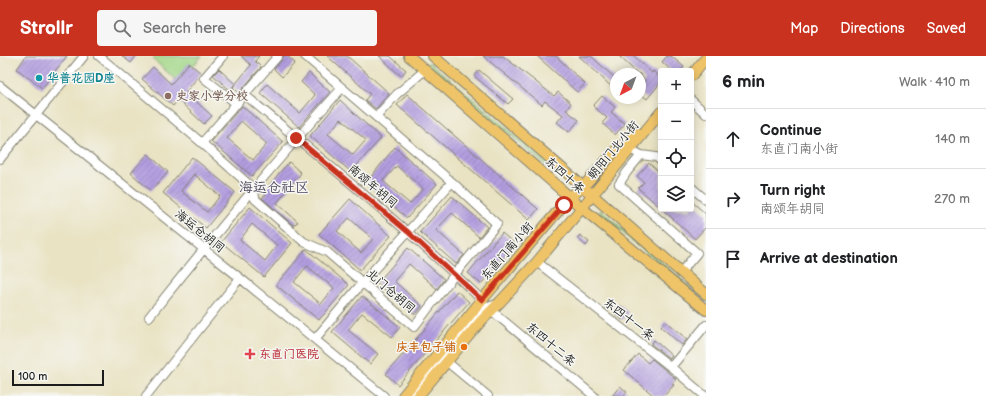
<!DOCTYPE html>
<meta charset="utf-8">
<style>
body{margin:0;font-family:"Balsamiq Sans","LXGW WenKai TC",sans-serif;background:#f6f6f6;color:#202124}
.controls{position:absolute;right:12px;top:12px;display:grid;overflow:hidden;border-radius:4px;box-shadow:0 2px 10px #0003}
.controls button{width:36px;height:36px;display:grid;place-items:center;padding:0;border:0;border-bottom:1px solid #e0e0e0;background:#fff;color:#202124;font:20px sans-serif}
.compass{position:absolute;left:610px;top:12px;width:36px;height:36px;border-radius:50%;background:#fff;box-shadow:0 2px 10px #0003;rotate:221deg}
.scale{position:absolute;left:12px;bottom:10px;width:92px;box-sizing:border-box;padding-left:4px;border:2px solid #1c1c1c;border-top:0;font-size:11px;line-height:14px;white-space:nowrap;color:#1c1c1c;-webkit-text-stroke:3px #f6f6f2;paint-order:stroke}
.stop{position:absolute;width:12px;height:12px;margin:-9px;border:3px solid #c8321e;border-radius:50%;background:#fff}
.stop.end{background:#c8321e;border-color:#fff;box-shadow:0 1px 4px #0008}
.list{margin:0;padding:0;list-style:none}
h2{display:flex;justify-content:space-between;align-items:center;height:52px;margin:0;padding:0 16px;font-size:17px}
h2 small{font-size:13px;font-weight:400;color:#757577}
.list li{display:grid;grid-template-columns:26px 1fr auto;gap:12px;align-items:center;box-sizing:border-box;height:60px;padding:0 16px;border-top:1px solid #e0e0e0}
.list b{display:block;font-size:15px;white-space:nowrap}
.list p{margin:0;font-size:13px;white-space:nowrap;color:#757577}
.list em{font-size:13px;font-style:normal;color:#757577}
.icon{flex:none;width:22px;height:22px;fill:none;stroke:currentColor;stroke-width:2;stroke-linecap:round;stroke-linejoin:round}
.map{position:relative;flex:none;width:706px;height:340px;overflow:hidden}
header{display:flex;align-items:center;gap:24px;box-sizing:border-box;height:56px;padding:0 20px;background:#c8321e;color:#fff}
header strong{font-size:19px}
nav{display:flex;gap:22px;margin-inline-start:auto;font-size:14px}
.search{width:280px;height:36px;background:#f6f6f6;display:flex;align-items:center;gap:10px;box-sizing:border-box;padding:0 14px;border-radius:4px;color:#757577;font-size:15px}
main{display:flex}
aside{flex:1;background:#fff}
.map>svg:first-child{display:block}
</style>
<header>
<strong>Strollr</strong>
<div class="search"><svg class="icon" aria-label="search" viewBox="0 0 24 24"><circle cx="10" cy="10" r="6"/><path d="M15 15l6 6"/></svg>Search here</div>
<nav><a>Map</a><a>Directions</a><a>Saved</a></nav>
</header>
<main>
<div class="map">
<svg width="706" height="340" viewBox="0 0 706 340">
<defs>
<pattern id="grass-dots" width="8" height="8" patternUnits="userSpaceOnUse"><rect width="8" height="8" fill="#a1d686"/><path d="M2 2h.1M6 6h.1" fill="none" stroke="#8ab773" stroke-width="1.8" stroke-linecap="round"/></pattern>
<pattern id="building-hatch" width="6" height="6" patternUnits="userSpaceOnUse"><rect width="6" height="6" fill="#b39ee0"/><path d="M-1 1l2-2M0 6l6-6M5 7l2-2" fill="none" stroke="#9180b5"/></pattern>
</defs>
<rect width="100%" height="100%" fill="#f6f6f2"/>
<filter id="ink" filterUnits="userSpaceOnUse"><feTurbulence type="fractalNoise" baseFrequency=".025" numOctaves="2"/><feDisplacementMap in="SourceGraphic" scale="8" xChannelSelector="R" yChannelSelector="G"/><feConvolveMatrix kernelMatrix="1 2 1 2 8 2 1 2 1" color-interpolation-filters="sRGB"/></filter>
<filter id="wash" filterUnits="userSpaceOnUse"><feTurbulence type="fractalNoise" baseFrequency=".012" numOctaves="4" result="noise"/><feDisplacementMap in="SourceGraphic" scale="16" xChannelSelector="R" yChannelSelector="G"/><feGaussianBlur stdDeviation="0.9" result="paint"/><feColorMatrix in="noise" values="0 0 0 0 0 0 0 0 0 0 0 0 0 0 0 0 0 1.4 0 .05"/><feComposite in="paint" operator="in"/></filter>
<g filter="url(#wash)">
<rect width="100%" height="100%" fill="#e9e3c3"/>
<path fill="url(#grass-dots)" stroke="#5e7951" d="M429 6 560 117 557 119 427 8Z
M601 154 706 245V248L599 156Z"/>
<path fill="#a1d686" stroke="#5e7951" d="M155 0H202L178 26 153 3Z"/>
<g id="blocks">
<path fill="url(#building-hatch)" fill-rule="evenodd" d="M26 0H67L42 32 17 13Z
M122 0H136L131 7Z
M241 0H259L255 5 261 11 239 37 233 31 251 9Z
M283 0H287L295 7 282 21 274 13 282 4Z
M327 0H347L389 37 376 53 365 44 370 38Z
M379 0H390L406 14 401 20Z
M483 0H503L554 40 558 36 571 47 566 54 579 64 569 76 557 66 563 59 545 45 542 49Z
M537 0H556L585 28 577 36Z
M579 0H591L616 23V35Z
M619 0H634L652 17 653 15 661 22V26L647 43 640 37V31L645 25 640 18H638Z
M667 0H671L684 11 680 15H672L662 6Z
M189 7 201 17 186 36 212 60 204 68 178 44 173 50 142 23 153 11 171 28Z
M219 13 235 28 230 34 213 19Z
M479 14 513 43 508 48 474 20Z
M309 17 330 36 299 71 260 37 267 28 300 57 315 39 301 26Z
M407 38 538 153 529 164 397 49Z
M602 40 615 51 611 56 625 68 615 79 602 67 607 62 593 50Z
M340 44 381 82 351 116 310 80ZM341 63 366 84 353 99 328 78Z
M242 50 283 86 252 120 211 85ZM241 65 267 88 253 104 227 82Z
M395 91 437 128 407 162 366 127ZM397 110 423 133 410 148 383 125Z
M148 98 168 116 151 135 131 117Z
M192 101 235 136 206 172 163 137ZM194 118 220 140 207 156 181 135Z
M289 106 301 117 277 147 298 166 293 169 262 142 267 138 264 135Z
M649 107 661 118V152L638 132 644 126 637 120Z
M452 140 487 171 479 181 452 157 436 174 464 199 456 208 420 176Z
M350 143 391 180 360 214 319 178ZM349 162 373 183 361 197 337 175Z
M691 145 706 158V171L695 183 662 153H691Z
M250 151 292 187 264 221 221 186ZM252 168 277 189 265 205 240 184Z
M502 177 515 188 481 228 468 217Z
M580 179 589 186 586 190 577 182Z
M408 192 444 223 437 233 409 208 394 225 422 250 415 259 377 227Z
M306 193 349 229 319 264 276 229ZM307 210 334 232 321 248 294 226Z
M457 235 469 246 398 329 386 318Z
M362 240 400 271 392 281 362 257 348 274 378 298 370 308 332 276Z
M620 249 628 257 622 264 614 256Z
M665 265 687 283 682 289 661 271Z
M654 284 672 300 670 303 651 288Z
M638 298 648 307 652 303 676 323 672 328 674 329 664 340H654L624 314Z
M620 330 627 336 623 340H612Z"/>
</g>
</g>
<g filter="url(#ink)">
<use href="#blocks" fill-opacity="0" stroke="#828070" stroke-width="1"/>
<g fill="none" stroke-linecap="round" stroke-linejoin="round">
<g stroke="#828070" stroke-width="10">
<path id="minor" d="M99 0 202 87 254 133 255 143 304 186 327 196 414 271 455 218 497 168 452 126 305 0
M223 0 204 22 237 48
M0 30 240 222 384 340
M245 39C325 106 406 171 482 244
M691 44 706 58
M376 61 397 38 425 14
M202 87 278 0
M630 93 641 99 656 101 661 105
M641 99 627 116 619 128 697 197 681 216
M0 103 84 0
M691 131 706 144
M537 206 671 311 705 340
M492 255 594 340
M149 261C211 183 275 106 342 32
M315 283 362 227 452 126
M446 305 488 340
M671 311 706 269
M146 340 240 222
M411 340 476 261 485 252 497 248"/>
</g>
<g stroke="#828070" stroke-width="12">
<path id="major" d="M409 0 582 152 706 254
M433 0 706 238
M691 20 706 2
M403 340 482 244 570 141 583 131 614 96 638 77
M418 340 481 265 500 246 537 206 661 56"/>
</g>
<use href="#minor" stroke="#fff" stroke-width="8"/>
<use href="#major" stroke="#efc469" stroke-width="10"/>
</g>
</g>
<g fill="none" stroke-linecap="round" stroke-linejoin="round" filter="url(#ink)">
<path stroke="#c8321e" stroke-width="5" d="M296 82 408 176 482 244 564 149"/>
</g>
<circle fill="#0f9aa8" stroke="#f6f6f2" stroke-width="1.5" cx="39" cy="22" r="4"/>
<circle fill="#8d6e63" stroke="#f6f6f2" stroke-width="1.5" cx="168" cy="40" r="4"/>
<circle fill="#e8710a" stroke="#f6f6f2" stroke-width="1.5" cx="464" cy="291" r="4"/>
<path fill="#e0444e" stroke="#f6f6f2" stroke-width="1.5" d="M248 292h4v4h4v4h-4v4h-4v-4h-4v-4h4z"/>
<g text-anchor="middle" stroke-width="3" stroke-linejoin="round" paint-order="stroke">
<g font-size="12" font-weight="bold" fill="#0d838f" stroke="#f6f6f2" text-anchor="start">
<text x="47" y="26">华普花园D座</text>
</g>
<g font-size="12" font-weight="bold" fill="#785e54" stroke="#f6f6f2" text-anchor="start">
<text x="176" y="44">史家小学分校</text>
</g>
<g font-size="12" fill="#1c1c1c" stroke="#f6f6f2">
<text transform="translate(613 94) rotate(-50)" y="4">朝阳门北小街</text>
<text transform="translate(565 119) rotate(42)" y="4">东四十条</text>
<text transform="translate(373 130) rotate(40)" y="4">南颂年胡同</text>
<text transform="translate(200 175) rotate(39)" y="4">海运仓胡同</text>
<text transform="translate(507 195) rotate(-49)" y="4">东直门南小街</text>
<text transform="translate(391 235) rotate(41)" y="4">北门仓胡同</text>
<text transform="translate(629 263) rotate(38)" y="4">东四十一条</text>
<text transform="translate(551 288) rotate(40)" y="4">东四十二条</text>
</g>
<g font-size="12" font-weight="bold" fill="#c56008" stroke="#f6f6f2" text-anchor="end">
<text x="456" y="295">庆丰包子铺</text>
</g>
<g font-size="12" font-weight="bold" fill="#be3a42" stroke="#f6f6f2" text-anchor="start">
<text x="259" y="302">东直门医院</text>
</g>
<g font-size="14" fill="#514a61" stroke="#f6f6f2">
<text x="274" y="136">海运仓社区</text>
</g>
</g>
</svg>
<div class="controls">
<button>+</button>
<button>−</button>
<button><svg class="icon" aria-label="locate" viewBox="0 0 24 24"><circle cx="12" cy="12" r="6"/><path d="M12 2v4M12 18v4M2 12h4M18 12h4"/></svg></button>
<button><svg class="icon" aria-label="layers" viewBox="0 0 24 24"><path d="M12 4l9 5-9 5-9-5zM3 14l9 5 9-5"/></svg></button>
</div>
<svg class="compass" viewBox="-18 -18 36 36"><path d="M0-13l5 13h-10z" fill="#e53935"/><path d="M0 13l5-13h-10z" fill="#757577"/></svg>
<div class="scale">100 m</div>
<div class="stop" style="left:564px;top:149px"></div>
<div class="stop end" style="left:296px;top:82px"></div>
</div>
<aside>
<h2>6 min<small>Walk · 410 m</small></h2>
<ul class="list">
<li><svg class="icon" aria-label="ahead" viewBox="0 0 24 24"><path d="M12 20V5M6 11l6-6 6 6"/></svg><div><b>Continue</b><p>东直门南小街</p></div><em>140 m</em></li>
<li><svg class="icon" aria-label="right" viewBox="0 0 24 24"><path d="M7 20v-9h11M14 6l5 5-5 5"/></svg><div><b>Turn right</b><p>南颂年胡同</p></div><em>270 m</em></li>
<li><svg class="icon" aria-label="arrive" viewBox="0 0 24 24"><path d="M6 21V4h12l-3 4 3 4H6"/></svg><div><b>Arrive at destination</b></div></li>
</ul>
</aside>
</main>
